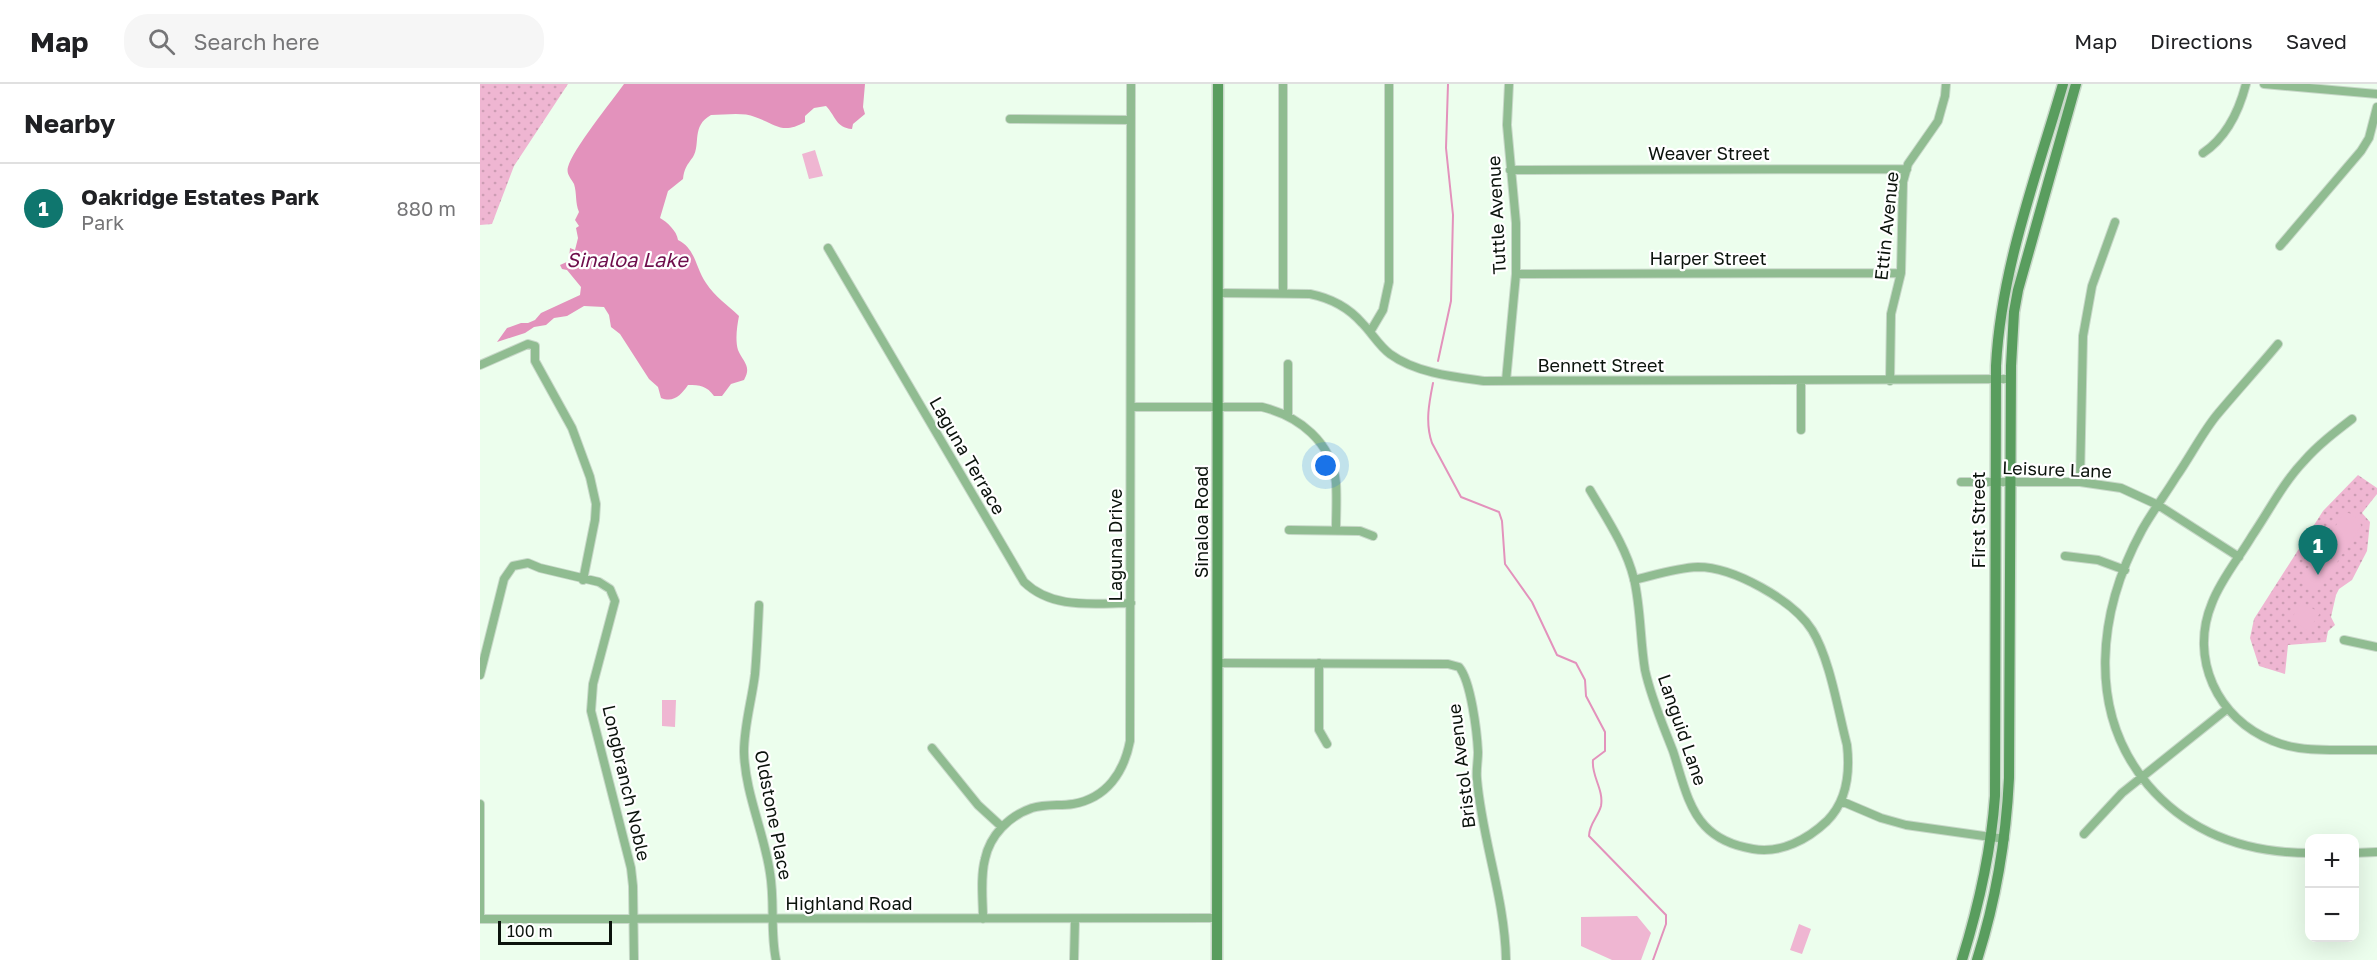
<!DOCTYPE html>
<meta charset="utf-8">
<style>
body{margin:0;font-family:"Golos Text",sans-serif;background:#f6f6f6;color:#202124}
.controls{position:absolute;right:18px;bottom:18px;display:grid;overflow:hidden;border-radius:12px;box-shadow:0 6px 24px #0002}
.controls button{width:54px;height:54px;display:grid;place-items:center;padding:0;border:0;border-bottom:2px solid #e0e0e0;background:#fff;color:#202124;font:30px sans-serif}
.scale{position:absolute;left:18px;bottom:15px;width:114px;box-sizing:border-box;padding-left:6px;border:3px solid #0b130c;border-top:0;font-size:16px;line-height:21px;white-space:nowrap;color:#0b130c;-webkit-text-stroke:4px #fff;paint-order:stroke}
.you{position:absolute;left:846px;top:382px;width:21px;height:21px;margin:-15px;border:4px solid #fff;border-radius:50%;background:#1a73e8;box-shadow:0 0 0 9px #1a73e833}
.badge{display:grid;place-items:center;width:39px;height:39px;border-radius:50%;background:#0f766e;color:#fff;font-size:20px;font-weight:700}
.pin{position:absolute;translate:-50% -50px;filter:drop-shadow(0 2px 3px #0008)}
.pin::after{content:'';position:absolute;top:32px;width:21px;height:18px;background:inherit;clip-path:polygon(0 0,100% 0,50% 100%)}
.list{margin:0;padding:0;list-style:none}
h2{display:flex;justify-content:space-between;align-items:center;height:78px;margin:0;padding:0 24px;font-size:26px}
h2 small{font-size:20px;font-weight:400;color:#757577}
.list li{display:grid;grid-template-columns:39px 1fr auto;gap:18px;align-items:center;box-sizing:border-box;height:90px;padding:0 24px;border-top:2px solid #e0e0e0}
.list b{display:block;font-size:22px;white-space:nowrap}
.list p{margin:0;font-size:20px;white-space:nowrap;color:#757577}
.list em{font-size:20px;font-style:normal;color:#757577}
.icon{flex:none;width:33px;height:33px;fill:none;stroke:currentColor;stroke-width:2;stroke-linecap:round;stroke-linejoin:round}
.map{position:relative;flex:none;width:1897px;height:876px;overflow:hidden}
header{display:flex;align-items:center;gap:36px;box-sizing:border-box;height:84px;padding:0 30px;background:#fff;border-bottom:2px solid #e0e0e0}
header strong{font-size:28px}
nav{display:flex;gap:33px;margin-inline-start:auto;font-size:21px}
.search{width:420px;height:54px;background:#f6f6f6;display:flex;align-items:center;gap:15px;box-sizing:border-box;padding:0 21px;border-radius:24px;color:#757577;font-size:22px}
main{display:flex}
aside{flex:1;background:#fff}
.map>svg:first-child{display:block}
</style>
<header>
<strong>Map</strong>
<div class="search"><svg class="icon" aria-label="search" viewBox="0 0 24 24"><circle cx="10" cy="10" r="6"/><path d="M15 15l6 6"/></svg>Search here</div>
<nav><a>Map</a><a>Directions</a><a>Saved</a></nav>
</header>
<main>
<aside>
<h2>Nearby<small></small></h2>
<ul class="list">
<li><span class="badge">1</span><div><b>Oakridge Estates Park</b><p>Park</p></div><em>880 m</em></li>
</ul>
</aside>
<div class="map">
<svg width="1897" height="876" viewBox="0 0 1897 876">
<defs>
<pattern id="grass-dots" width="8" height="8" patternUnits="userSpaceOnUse" patternTransform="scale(1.5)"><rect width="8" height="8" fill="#efb6d2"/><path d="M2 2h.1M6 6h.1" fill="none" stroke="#cc9cb3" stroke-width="1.8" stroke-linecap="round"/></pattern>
</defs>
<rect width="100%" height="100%" fill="#ecfeed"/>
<path fill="url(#grass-dots)" d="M0 0H88L34 82 12 140 0 141Z
M1878 391 1897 404V410L1882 429 1890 438 1887 467 1872 496 1859 505 1856 511 1851 533 1855 541 1848 547 1846 558 1808 561 1805 590 1779 582 1770 554 1774 535 1843 427Z"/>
<path fill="#efb6d2" d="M335 66 343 92 329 95 322 70Z
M1869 429 1880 436 1881 442 1863 470 1858 472V477L1840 505 1835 507 1823 499 1822 494 1841 465 1846 464 1845 459 1863 430Z
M1822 518 1840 529 1828 547 1811 535Z
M182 616H196L195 643 182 642Z
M1157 832 1171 849 1161 876H1132L1101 862V833Z
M1319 840 1331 845 1322 870 1310 866Z"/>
<path fill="#e392bc" d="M144 0H385L383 23 385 30 373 40 372 45C356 44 355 31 346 22L334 24 325 32V38C302 51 296 40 275 33 263 28 245 31 231 31 211 42 221 60 213 73 207 81 204 85 203 95L188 107 180 134C187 138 197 147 198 156 216 165 215 183 226 199 235 213 248 221 259 232 257 242 255 256 258 266 263 278 272 282 264 296L251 300 242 312H234C227 302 220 301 208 301 201 311 194 319 181 314L178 303 169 295 140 250 131 243 129 231 124 223 104 222 87 232 74 234 66 241 54 243 45 249 17 258 27 244 41 239H48L55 236 61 229 100 211 101 203 87 186 82 185 80 181 89 177 90 164 95 166 98 154 96 144 99 142 95 136 99 128C95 119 97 109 94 100 91 94 86 90 88 83 92 66 132 17 144 0Z"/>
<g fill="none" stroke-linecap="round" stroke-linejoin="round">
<path stroke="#e392bc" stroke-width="2" d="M958 277 971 217 973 131 966 64 968 0
M953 299C949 319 945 339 952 359L981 413 1019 428 1022 437 1025 480 1052 518 1077 571 1096 579 1105 596 1106 612 1125 648V667L1113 676C1111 692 1124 705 1121 722 1118 733 1109 740 1109 752L1186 831V840L1173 876"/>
<g stroke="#c8d8c9" stroke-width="10">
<path id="street" d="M803 0V209
M1784 0 1897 10
M530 35 651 36
M1723 69C1747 53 1759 27 1766 0
M1030 86 1427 85
M1800 162 1881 67 1889 54 1897 23
M348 164 544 498C573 526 614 519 651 519
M1036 190 1421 189
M738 209 830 210C850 214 868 223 882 239 892 249 899 262 910 270 936 289 974 293 1004 297L1531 295
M890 248 903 226 909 198V0
M1798 260C1778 284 1756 308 1736 332 1721 351 1710 373 1696 393 1685 411 1672 428 1662 446 1618 527 1606 627 1668 701 1710 750 1767 769 1830 769
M808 280V331
M0 281 48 260 55 262V277L92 344 110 393 116 420 115 436 103 496
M1026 297 1036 190V139L1027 41 1029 0
M1321 297V346
M1410 297 1411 230 1421 189 1423 98 1428 80 1458 37 1465 12 1466 0
M651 323H782C819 332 852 358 856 399 857 415 856 431 856 446
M1872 335C1855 348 1838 361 1824 377 1803 399 1789 427 1772 452 1759 474 1741 495 1732 519 1709 574 1737 635 1793 657 1824 670 1864 665 1897 666
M1481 398H1600L1641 404 1678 421 1759 473
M1600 398 1603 252 1612 202 1635 138
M1110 406C1127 435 1146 463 1154 495 1161 525 1160 556 1165 586 1171 614 1183 641 1193 667 1201 691 1207 723 1225 742 1238 756 1255 762 1273 765 1301 770 1328 755 1347 737 1367 717 1370 687 1367 661 1358 627 1350 575 1332 546 1313 516 1253 483 1218 483 1196 484 1175 491 1154 496
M809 446 880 447 893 452
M1585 472 1618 476 1645 486
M279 521C278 544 277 567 275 590 272 616 264 641 264 668 265 709 284 748 290 789 295 818 290 847 296 876
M1864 556 1897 563
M738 579 968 580 979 583C991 597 997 648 998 668 998 677 996 686 997 695 1002 756 1025 814 1026 876
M839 579V646L847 660
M0 591 24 495 33 482 48 479 60 484 119 498 130 505 135 517 113 600 111 627 151 784 153 802 154 876
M452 664 498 721 522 743
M1361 717 1401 734 1426 741 1525 755
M0 720V835
M1604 750 1642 709 1747 625
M1874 769 1897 768
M0 835 737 834
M503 835C503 816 500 794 505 775 510 751 529 732 552 724 566 720 580 722 593 720 627 714 644 688 650 657L651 0
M594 876 595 835"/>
</g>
<g stroke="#c8d8c9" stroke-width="13">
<path id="secondary" d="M737 876 738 0
M1482 876C1499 821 1511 769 1515 712L1516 282C1521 185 1556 93 1583 0
M1497 876C1516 816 1526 757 1529 694L1531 282 1534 228 1538 206 1596 0"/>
</g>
<use href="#street" stroke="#90bc91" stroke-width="8"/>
<use href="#secondary" stroke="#599d5e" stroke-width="10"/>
</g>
<g text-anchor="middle" stroke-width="4.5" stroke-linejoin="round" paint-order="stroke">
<g font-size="18" fill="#0b130c" stroke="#fff">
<text x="1229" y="76">Weaver Street</text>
<text transform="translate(1017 131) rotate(-93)" y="6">Tuttle Avenue</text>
<text transform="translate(1407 142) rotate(-84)" y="6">Ettin Avenue</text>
<text x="1228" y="181">Harper Street</text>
<text x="1121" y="288">Bennett Street</text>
<text transform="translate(487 372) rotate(60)" y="6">Laguna Terrace</text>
<text transform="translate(1577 386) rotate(2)" y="6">Leisure Lane</text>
<text transform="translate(1499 436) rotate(-90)" y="6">First Street</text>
<text transform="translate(722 438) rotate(-90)" y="6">Sinaloa Road</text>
<text transform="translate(636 461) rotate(-90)" y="6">Laguna Drive</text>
<text transform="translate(1202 646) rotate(71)" y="6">Languid Lane</text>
<text transform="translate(982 682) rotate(-97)" y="6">Bristol Avenue</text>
<text transform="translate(146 699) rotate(77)" y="6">Longbranch Noble</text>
<text transform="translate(293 731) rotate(79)" y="6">Oldstone Place</text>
<text x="369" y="826">Highland Road</text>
</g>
<g font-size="20" font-style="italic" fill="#6e0e4c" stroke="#fff">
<text x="147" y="183">Sinaloa Lake</text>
</g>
</g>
</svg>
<div class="controls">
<button>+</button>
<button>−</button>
</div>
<div class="scale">100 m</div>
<div class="you"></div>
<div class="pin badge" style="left:1838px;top:491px">1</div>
</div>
</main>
